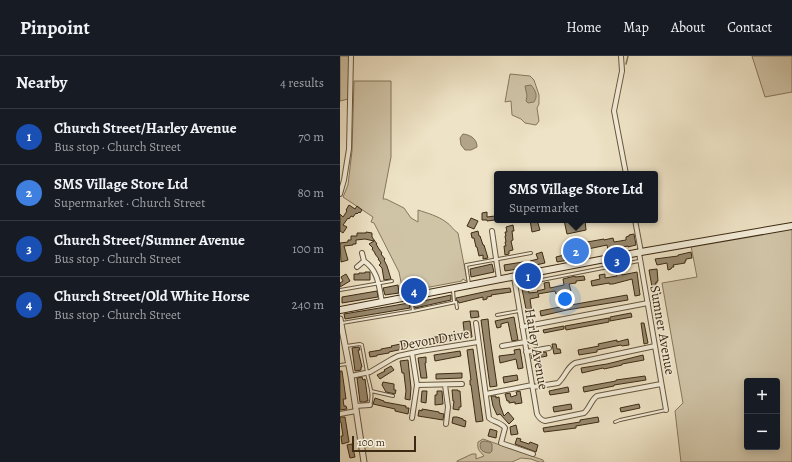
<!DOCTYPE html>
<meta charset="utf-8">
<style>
body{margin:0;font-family:Alegreya,serif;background:#242831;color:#f1f3f6}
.controls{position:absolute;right:12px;bottom:12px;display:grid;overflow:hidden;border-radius:4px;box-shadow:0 2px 10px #0003}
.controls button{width:36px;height:36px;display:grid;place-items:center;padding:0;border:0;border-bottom:1px solid #363941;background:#171b24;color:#f1f3f6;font:20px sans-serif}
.scale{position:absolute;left:12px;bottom:10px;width:64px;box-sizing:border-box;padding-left:4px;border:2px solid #3c2a12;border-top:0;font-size:11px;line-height:14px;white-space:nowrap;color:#3c2a12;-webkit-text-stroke:3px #f4edda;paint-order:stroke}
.you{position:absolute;left:225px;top:243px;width:14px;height:14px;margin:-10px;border:3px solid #fff;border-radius:50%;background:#1a73e8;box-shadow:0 0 0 6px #1a73e833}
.badge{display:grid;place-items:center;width:26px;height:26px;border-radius:50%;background:#2563eb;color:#fff;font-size:13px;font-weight:700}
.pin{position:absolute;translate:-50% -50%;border:2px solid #fff;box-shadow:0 1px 4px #0006}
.popup{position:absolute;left:154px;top:115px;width:164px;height:52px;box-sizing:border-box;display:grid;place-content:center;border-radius:4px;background:#171b24;filter:drop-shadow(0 1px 3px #0005);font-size:13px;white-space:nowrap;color:#9ea1a6}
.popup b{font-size:15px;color:#f1f3f6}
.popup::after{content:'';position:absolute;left:50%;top:100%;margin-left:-8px;border:8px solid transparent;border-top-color:#171b24}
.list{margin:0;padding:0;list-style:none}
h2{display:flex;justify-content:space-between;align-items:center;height:52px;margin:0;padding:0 16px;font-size:17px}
h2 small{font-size:13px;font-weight:400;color:#9ea1a6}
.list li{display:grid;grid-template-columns:26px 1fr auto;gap:12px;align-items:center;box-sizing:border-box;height:56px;padding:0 16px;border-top:1px solid #363941}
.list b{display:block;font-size:15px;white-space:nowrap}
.list p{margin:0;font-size:13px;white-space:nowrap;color:#9ea1a6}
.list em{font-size:13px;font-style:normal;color:#9ea1a6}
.map{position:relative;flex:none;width:452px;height:406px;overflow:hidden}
header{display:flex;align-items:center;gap:24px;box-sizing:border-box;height:56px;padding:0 20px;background:#171b24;border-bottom:1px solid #363941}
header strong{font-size:19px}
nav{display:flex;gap:22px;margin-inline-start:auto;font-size:14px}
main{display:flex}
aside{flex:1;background:#171b24}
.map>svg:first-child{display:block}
</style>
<header>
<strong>Pinpoint</strong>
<nav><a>Home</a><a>Map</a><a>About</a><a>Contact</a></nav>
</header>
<main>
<aside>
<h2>Nearby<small>4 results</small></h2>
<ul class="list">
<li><span class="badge" style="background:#1a4fb4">1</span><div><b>Church Street/Harley Avenue</b><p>Bus stop · Church Street</p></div><em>70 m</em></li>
<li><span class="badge" style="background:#3f7fe0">2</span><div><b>SMS Village Store Ltd</b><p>Supermarket · Church Street</p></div><em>80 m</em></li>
<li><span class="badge" style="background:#1a4fb4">3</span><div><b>Church Street/Sumner Avenue</b><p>Bus stop · Church Street</p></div><em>100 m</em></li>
<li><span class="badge" style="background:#1a4fb4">4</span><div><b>Church Street/Old White Horse</b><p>Bus stop · Church Street</p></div><em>240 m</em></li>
</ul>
</aside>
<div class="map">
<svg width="452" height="406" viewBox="0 0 452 406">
<rect width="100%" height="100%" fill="#eee3c6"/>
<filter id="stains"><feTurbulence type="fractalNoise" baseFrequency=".005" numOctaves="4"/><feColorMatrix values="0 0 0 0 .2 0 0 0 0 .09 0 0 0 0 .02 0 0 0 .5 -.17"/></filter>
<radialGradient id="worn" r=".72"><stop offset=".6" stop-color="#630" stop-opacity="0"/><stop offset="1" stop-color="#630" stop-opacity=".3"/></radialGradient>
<path fill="#d0c4a7" stroke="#86775c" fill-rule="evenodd" d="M0 0H9L8 43 0 45Z
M412 0H452V36L425 41Z
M170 18 190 20 194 24 199 39V48L197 52 199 65 196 69 185 67 181 63 172 59 171 45 165 46Z
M14 25H51V101L43 143H46L64 152 71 162 78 166V154C87 157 98 160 106 166 111 169 113 174 118 177L127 224 126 225 123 223 122 224V225L63 236 59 216 34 167 31 166 33 161 3 141 8 129 12 95Z
M452 172V406H341L335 355 343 347 322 227 357 221 351 190ZM407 325H437V391H407Z
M143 383 203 404 204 406H199L191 403 181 402 172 406H117V405L132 398H136V403L144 400C139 394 137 394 138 386Z"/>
<path fill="#b1a489" stroke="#827359" d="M191 29C196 35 198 40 194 46L188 47 186 45 187 40 185 30Z
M123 78C131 79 137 83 137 91L131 94H125L121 89 120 82Z
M144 385 150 386 152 388V395L150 397C143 397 138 393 141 386Z"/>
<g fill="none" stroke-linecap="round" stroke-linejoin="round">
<path stroke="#827359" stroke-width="1.5" d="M286 8 288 0"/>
</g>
<path fill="#998a70" stroke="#3c2a12" d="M9 149 15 153 17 150 22 154 20 157 19 156 17 158 16 157 13 161 11 160 9 163 8 162 3 169 7 171 3 177 0 175V158L3 161 7 155 6 154Z
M147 156V161L155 160V164L147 165V164H142V157Z
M131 162 138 165 134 173 127 170Z
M190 164H197L200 174 192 176Z
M224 164H245L246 174 227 178Z
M173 169 174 175H172L173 184 171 185 173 194 169 195V198L165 199 164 190H166L165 186H166L165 180H166L165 176H167L166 171Z
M138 175 139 180H140L143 189H144L148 202 143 203V199L139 200 137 191H136L134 182H132L131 177Z
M26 176 32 177V181L37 188H36L39 193 42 197 41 198 45 203 44 204 47 210 51 223 44 224 42 212 39 209 41 207 38 203H39L35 198V197L32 193 33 192 29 188 34 185 25 183 16 184V188H13V189L4 190 8 204 1 206 0 187 8 186V184H11V180H17V177H26Z
M294 178 296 189 288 191V190L268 194 267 189 248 193 247 186 264 183V184L273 182 274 186 286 184V181L289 180V179Z
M241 190 243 198 227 201 228 204 217 206 216 201 224 199V196L230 195 229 192Z
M202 196 205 207 191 210 190 205 198 203 196 198Z
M351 196 352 202 346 203V205H345V207L333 209 334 211H332L331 213 328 214 327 207 317 209 315 203 338 200V199Z
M183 206 184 212 165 215 164 209Z
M152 208 154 216 131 221 130 213Z
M281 212 282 219 297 216 300 239 295 240 292 223 273 228H269V227L252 230 251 225 260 223 259 219 265 218V222L277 220 275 213Z
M317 213 318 225H317V227H315L321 237 317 239 312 231 309 214Z
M25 216H30V224H14V218H19V217H25Z
M6 218 10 225 0 231V227L3 225 1 221Z
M235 220V221L244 220 245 224 236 225V227L229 228 231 235 216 238 215 235 198 238 199 241 190 243 192 257 187 258 182 233 188 232 189 237 198 236 197 235 205 233 204 227 209 226 210 232 224 229 223 223Z
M58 229 59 237 45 239 43 232Z
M170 232 171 236 151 239 152 240 147 241V243L143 244V241L119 247 118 245 116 244V242L153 234Z
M37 235 38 241 2 247V241Z
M111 239V244L75 252 74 247Z
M287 239 288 244 227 254 201 260 200 255 225 250Z
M69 247 70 252 5 263 4 258Z
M130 255H138L139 261 131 262Z
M291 257 292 261 270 265V261Z
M174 261 178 284 172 285 168 266 161 268V271L157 272 155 265Z
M269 262V266L226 274 225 270Z
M148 263 150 282 157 330 150 331 141 264Z
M130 265 132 281 125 282 123 266Z
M301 267H304L308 287 304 288Z
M224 270V273L204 277 203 274Z
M118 277 119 283 63 292V293L49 296V297L37 299V300L30 301 29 296 41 294V293L52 291 51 290 79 284Z
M288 283 289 289 282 290 281 289 257 294V296L239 299 238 294 259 290 258 288 277 284V286Z
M212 288H216L217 293H220L221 297 214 298Z
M19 291 20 294H18L22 311H21V314L15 315 12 292Z
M133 293 143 365 136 366 131 329H130V324H131L127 294Z
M180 293 183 312 178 313 176 303 160 307 159 300 175 298 174 294Z
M120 295 121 300 95 305 94 299Z
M206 296 207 300 192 303 191 299Z
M303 299 304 304 282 308V309L264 313 263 312 242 317 241 312 267 308Z
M86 301V307H85L87 322H81L78 302Z
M68 304 71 332 70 344 65 343 66 335 64 318V317H62L60 305Z
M51 310 54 314 40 323 37 319 45 315 44 314Z
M0 315H2L6 343H3L4 350H6L7 353 0 354Z
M122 317V322L96 323V318Z
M177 319 178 324 164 327 163 321Z
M305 320 306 324 274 329V330L244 336 243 331 276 325V324Z
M22 321 23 324 25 323 28 345H26V346H20L17 322Z
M43 326 54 328V334H56L55 338 46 336 42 329Z
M228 331 229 336 210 339 209 335Z
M112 334H118V335H120L121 349V351H119V354L113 353 114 345H113Z
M82 335H87L86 347 81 346Z
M97 335H102L103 348 95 349V339H97Z
M180 335 182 347 175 348V346L169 347V345H167L165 338 170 337 171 341 177 339 176 336Z
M151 340H156V342L159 341 160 349 164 360 168 356 174 363 169 368 160 358 157 359 153 350Z
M35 342 44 345V346L66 350V352H69L68 358 55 355V353L33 348Z
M231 348 232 353 214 356 213 351Z
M299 348 300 352 281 356 280 352Z
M82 353 99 356V357L104 358 103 364 78 360 79 354 82 355Z
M0 361H5L9 386 2 388 1 380H3L1 366H0Z
M113 361H117L123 363V364L126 365 125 371 112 367Z
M258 361 259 366 236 370V372L204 376 203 372 240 366V364Z
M176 369 178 378 171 379 170 371Z
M150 373 157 375 156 382 148 380Z
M177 382 181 383 180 385 189 388 190 386 198 389 196 396 175 388Z
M12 388 15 401 10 402 7 389Z"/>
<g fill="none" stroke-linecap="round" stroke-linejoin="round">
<g stroke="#68583f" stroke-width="4">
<path id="service" d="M129 228 126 209 191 197
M176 229 299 205
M0 234 52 225
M113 234 114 246
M71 243 73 255
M157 259 179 255
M2 267 73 255 116 246 117 252
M6 290 20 288 22 289 27 316
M0 309 7 308
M27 317C29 327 34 338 30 349
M31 335 53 340
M275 366 280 364 326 354"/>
</g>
<g stroke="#68583f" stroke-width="6">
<path id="minor" d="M281 0 282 15 274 55 286 118
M0 138 4 124 9 93 11 0
M295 164 301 196
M152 175 159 223
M299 197 326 354
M24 205C38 214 39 230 42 246
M17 211 24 205 22 197
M174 221 197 358C199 362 201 364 205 365L244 357C250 352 251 344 257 340L321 328
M136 267 149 362C153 366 161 366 165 372L161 387 193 398
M182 271 308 247
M162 290 185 286
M186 296 209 292
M11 320 30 316 52 303 58 300 81 295 138 286
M77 329 122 328
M105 329 108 351 106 368
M193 331 218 327C225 321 227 311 235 307L315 290
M146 338 192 329
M15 350 30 349
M0 358 16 355
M72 362 77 329 72 297"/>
</g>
<g stroke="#68583f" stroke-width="7">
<path id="tertiary" d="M0 263 11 320 24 406"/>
</g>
<g stroke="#3c2a12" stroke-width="8">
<path id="secondary" d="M0 254 301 196 452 170"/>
</g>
<use href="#service" stroke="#f4edda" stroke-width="2"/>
<use href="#minor" stroke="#f4edda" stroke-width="4"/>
<use href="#tertiary" stroke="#f4edda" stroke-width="5"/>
<use href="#secondary" stroke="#f4edda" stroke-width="6"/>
</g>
<g text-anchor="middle" stroke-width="3" stroke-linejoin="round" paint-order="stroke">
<g font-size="14" fill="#3c2a12" stroke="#f4edda">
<text transform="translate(323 274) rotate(80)" y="5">Sumner Avenue</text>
<text transform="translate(94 283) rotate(-10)" y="5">Devon Drive</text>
<text transform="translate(197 293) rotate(80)" y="5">Harley Avenue</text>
</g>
</g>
<rect width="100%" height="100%" filter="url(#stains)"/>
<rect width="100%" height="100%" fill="url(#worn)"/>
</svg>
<div class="controls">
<button>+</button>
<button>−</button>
</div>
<div class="scale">100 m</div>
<div class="you"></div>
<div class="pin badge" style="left:188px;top:220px;background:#1a4fb4">1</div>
<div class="pin badge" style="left:236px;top:195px;background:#3f7fe0">2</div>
<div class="popup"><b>SMS Village Store Ltd</b>Supermarket</div>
<div class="pin badge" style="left:277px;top:204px;background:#1a4fb4">3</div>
<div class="pin badge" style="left:74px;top:235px;background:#1a4fb4">4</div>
</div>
</main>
